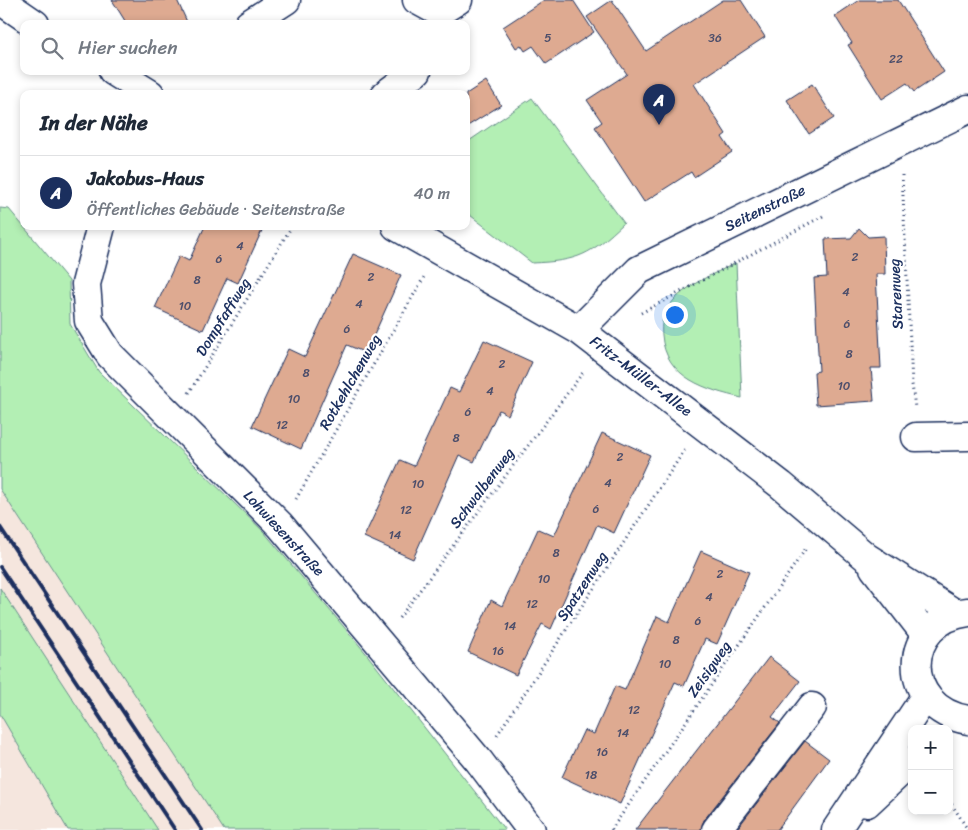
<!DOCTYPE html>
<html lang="de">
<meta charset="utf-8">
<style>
body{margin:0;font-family:Sriracha,sans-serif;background:#f6f6f7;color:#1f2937}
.controls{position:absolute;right:15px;bottom:15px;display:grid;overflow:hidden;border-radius:10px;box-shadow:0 2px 8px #0003}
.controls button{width:45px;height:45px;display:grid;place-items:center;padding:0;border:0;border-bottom:1px solid #e0e1e3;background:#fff;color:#1f2937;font:25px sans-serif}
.you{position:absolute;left:674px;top:314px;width:18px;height:18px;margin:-12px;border:4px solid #fff;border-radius:50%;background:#1a73e8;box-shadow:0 0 0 8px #1a73e833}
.badge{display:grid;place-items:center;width:32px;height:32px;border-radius:50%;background:#1b2f5e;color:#fff;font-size:16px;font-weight:700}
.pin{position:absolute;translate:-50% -41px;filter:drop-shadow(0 1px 2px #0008)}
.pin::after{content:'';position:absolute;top:26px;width:18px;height:15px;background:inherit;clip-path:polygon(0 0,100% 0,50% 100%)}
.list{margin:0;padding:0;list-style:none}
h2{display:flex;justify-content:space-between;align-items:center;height:65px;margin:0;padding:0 20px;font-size:21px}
h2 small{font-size:16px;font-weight:400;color:#747a83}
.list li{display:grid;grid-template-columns:32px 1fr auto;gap:15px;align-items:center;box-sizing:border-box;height:75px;padding:0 20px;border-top:1px solid #e0e1e3}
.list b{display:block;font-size:19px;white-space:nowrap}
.list p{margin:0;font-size:16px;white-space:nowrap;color:#747a83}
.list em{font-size:16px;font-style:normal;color:#747a83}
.icon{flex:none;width:28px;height:28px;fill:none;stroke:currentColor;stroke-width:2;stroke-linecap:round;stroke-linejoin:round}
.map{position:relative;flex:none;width:968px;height:830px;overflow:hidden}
.search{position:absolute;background:#fff;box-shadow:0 2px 8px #0003;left:20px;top:20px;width:450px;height:55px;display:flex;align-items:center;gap:12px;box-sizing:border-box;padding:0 18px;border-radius:10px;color:#747a83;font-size:19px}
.panel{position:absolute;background:#fff;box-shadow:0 2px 8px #0003;left:20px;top:90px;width:450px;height:140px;border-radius:10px}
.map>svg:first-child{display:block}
</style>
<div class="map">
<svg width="968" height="830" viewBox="0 0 968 830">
<rect width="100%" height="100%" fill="#fff"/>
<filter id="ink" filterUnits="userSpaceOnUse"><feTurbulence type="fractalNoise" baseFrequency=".02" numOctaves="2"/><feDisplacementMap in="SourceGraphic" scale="10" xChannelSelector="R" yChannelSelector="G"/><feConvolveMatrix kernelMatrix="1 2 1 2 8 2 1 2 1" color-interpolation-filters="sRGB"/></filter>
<g filter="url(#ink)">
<path fill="#f5e6de" d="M0 489 176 756 224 830H158L0 588Z
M0 714 68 830H0Z"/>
<path fill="#b3efb4" stroke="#678f89" d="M532 98 624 223C590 255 579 261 532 263L466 212V143Z
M0 208 9 209 69 281 70 324 99 372 264 532 365 652 505 830H224L0 489Z
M736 263 742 398C707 390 665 378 662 335 661 324 662 316 669 306 684 285 714 274 736 263Z
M0 588 158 830H68L0 714Z"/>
<path fill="#deaa91" stroke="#1b2f5e" d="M112 0H177L188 24H127Z
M544 0H573L594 32 546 64 533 46 525 51 521 45 516 48 503 27Z
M612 0 646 51 723 0H741L765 37 694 84 726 134 722 137 732 152 694 177 691 172 644 202 595 127 602 122 587 100 627 74 587 17Z
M859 0H898L944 72 914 92 907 83 882 99 848 45 852 43 835 16Z
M486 81 501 105 466 127V94Z
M812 84 834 118 809 134 787 100Z
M205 226H264L238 283 227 278 203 330 155 308 179 256 189 261Z
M859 228 868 237 884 236 885 274H876L881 368H871L874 401 816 405 814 372 819 371 814 278 827 277 825 239 851 238Z
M353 254 401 275 366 353 347 345 301 449 252 426 288 349 305 357Z
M484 340 532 362 508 415 499 410 474 462 459 455 413 559 364 537 400 460 414 466 450 388 459 392Z
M602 433 650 455 614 533 597 525 551 629 542 624 516 675 468 652 491 600 502 606 538 529 554 536Z
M701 551 749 572 717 644 705 639 684 686 675 682 620 804 562 777 584 730 594 734 615 686 625 690 657 616 669 622Z
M769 657 800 681 772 717 780 723 704 820 701 830H635Z
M805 741 829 759 777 830H736Z"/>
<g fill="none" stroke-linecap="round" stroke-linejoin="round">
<g stroke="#1b2f5e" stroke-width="31">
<path id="minor" d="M0 0 35 24
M417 0 439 12 458 0
M249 24 286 0
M113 71 150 94
M386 94 417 71
M101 226 86 284 89 321 110 355 280 525 479 761 531 830
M396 226 579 330 781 485 866 557 956 614
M579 330 639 270 968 109
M916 437 968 436
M874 568 926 635
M968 612C901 620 898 708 968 720
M867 803 912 761
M716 830 812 707
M836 830 925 697"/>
</g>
<path stroke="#1b2f5e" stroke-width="3" stroke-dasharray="1 4" stroke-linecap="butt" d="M902 175 912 384 915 408
M641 313 823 216
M189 393 292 226
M296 499 424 277
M399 618 584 371
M497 735 686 448
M949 800 968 830
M611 830 807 547"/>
<use href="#minor" stroke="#fff" stroke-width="28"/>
<path stroke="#1b2f5e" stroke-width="4" d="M0 527 202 830
M0 567 175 830"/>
</g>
</g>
<g text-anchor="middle" stroke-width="4.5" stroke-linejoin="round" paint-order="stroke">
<g font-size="12" fill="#4c4e6b">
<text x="548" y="42">5</text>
<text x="715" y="42">36</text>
<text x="896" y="63">22</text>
<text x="240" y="250">4</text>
<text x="855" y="261">2</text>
<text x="219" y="263">6</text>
<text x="371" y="281">2</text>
<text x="197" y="284">8</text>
<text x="846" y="296">4</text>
<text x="359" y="308">4</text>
<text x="185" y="310">10</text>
<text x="847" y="328">6</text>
<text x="347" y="333">6</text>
<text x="849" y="358">8</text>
<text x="502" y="368">2</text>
<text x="306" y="377">8</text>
<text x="844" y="390">10</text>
<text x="490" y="395">4</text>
<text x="294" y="403">10</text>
<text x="468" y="416">6</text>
<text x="282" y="429">12</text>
<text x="456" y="442">8</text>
<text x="620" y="461">2</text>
<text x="608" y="487">4</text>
<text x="418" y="488">10</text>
<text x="596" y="513">6</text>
<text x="406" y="514">12</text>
<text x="395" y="539">14</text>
<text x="556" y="557">8</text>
<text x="720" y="578">2</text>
<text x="544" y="583">10</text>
<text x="709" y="601">4</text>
<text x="532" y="608">12</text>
<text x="698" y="625">6</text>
<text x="510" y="630">14</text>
<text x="676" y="644">8</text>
<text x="498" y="655">16</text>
<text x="665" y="668">10</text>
<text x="634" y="714">12</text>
<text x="623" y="737">14</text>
<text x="602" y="756">16</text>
<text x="591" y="779">18</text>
</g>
<g font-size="15" fill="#1b2f5e" stroke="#fff">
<text transform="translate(765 208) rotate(-26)" y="5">Seitenstraße</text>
<text transform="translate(896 294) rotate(-93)" y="5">Starenweg</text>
<text transform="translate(223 317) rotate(-58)" y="5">Dompfaffweg</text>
<text transform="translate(641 376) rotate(37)" y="5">Fritz-Müller-Allee</text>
<text transform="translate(350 382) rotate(-60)" y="5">Rotkehlchenweg</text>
<text transform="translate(482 488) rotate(-53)" y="5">Schwalbenweg</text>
<text transform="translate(284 533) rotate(47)" y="5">Lohwiesenstraße</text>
<text transform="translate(582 586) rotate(-57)" y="5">Spatzenweg</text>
<text transform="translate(709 669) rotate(-55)" y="5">Zeisigweg</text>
</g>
</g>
</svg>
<div class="controls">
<button>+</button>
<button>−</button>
</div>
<div class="you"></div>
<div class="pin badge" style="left:659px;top:125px">A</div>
<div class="search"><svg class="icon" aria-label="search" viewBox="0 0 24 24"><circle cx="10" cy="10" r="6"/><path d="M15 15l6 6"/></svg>Hier suchen</div>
<section class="panel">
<h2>In der Nähe<small></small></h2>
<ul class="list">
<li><span class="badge">A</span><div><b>Jakobus-Haus</b><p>Öffentliches Gebäude · Seitenstraße</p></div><em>40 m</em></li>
</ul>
</section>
</div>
